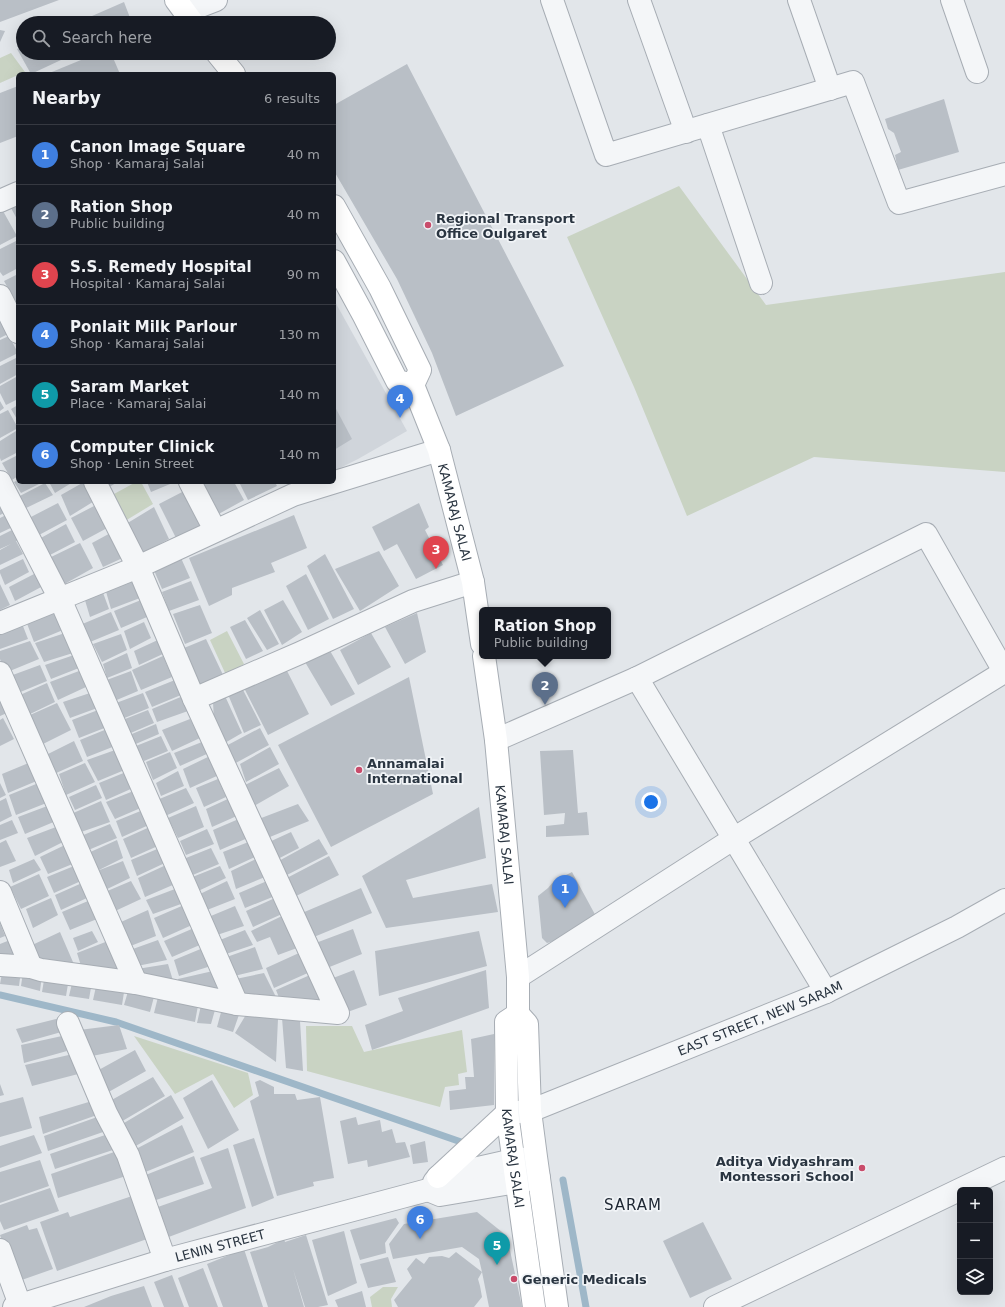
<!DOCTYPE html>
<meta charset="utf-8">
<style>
body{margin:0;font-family:"DejaVu Sans",sans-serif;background:#20242c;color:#f1f3f6}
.controls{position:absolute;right:12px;bottom:12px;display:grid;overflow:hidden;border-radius:6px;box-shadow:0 4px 16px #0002}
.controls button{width:36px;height:36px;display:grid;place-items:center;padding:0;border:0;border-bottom:1px solid #363941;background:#171b24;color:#f1f3f6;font:20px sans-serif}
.you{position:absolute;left:651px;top:802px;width:14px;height:14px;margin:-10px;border:3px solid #fff;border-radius:50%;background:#1a73e8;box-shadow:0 0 0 6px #1a73e833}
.badge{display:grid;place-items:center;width:26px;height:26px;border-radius:50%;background:#c94c6b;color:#fff;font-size:13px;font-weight:700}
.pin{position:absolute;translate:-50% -33px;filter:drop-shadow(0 1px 2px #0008)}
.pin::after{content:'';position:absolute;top:21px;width:14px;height:12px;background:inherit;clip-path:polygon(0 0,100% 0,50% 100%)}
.popup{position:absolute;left:479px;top:607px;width:132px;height:52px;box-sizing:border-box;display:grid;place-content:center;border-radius:6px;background:#171b24;filter:drop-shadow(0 1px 3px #0005);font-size:13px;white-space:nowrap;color:#9ea1a6}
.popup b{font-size:15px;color:#f1f3f6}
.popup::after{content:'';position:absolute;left:50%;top:100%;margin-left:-8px;border:8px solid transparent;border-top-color:#171b24}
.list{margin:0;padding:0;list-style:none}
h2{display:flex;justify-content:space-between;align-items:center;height:52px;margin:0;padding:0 16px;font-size:17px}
h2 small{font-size:13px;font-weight:400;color:#9ea1a6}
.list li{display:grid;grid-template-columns:26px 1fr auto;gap:12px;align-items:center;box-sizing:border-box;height:60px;padding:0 16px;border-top:1px solid #363941}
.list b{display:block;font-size:15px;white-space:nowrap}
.list p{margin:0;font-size:13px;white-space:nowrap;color:#9ea1a6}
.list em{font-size:13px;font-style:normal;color:#9ea1a6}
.icon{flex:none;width:22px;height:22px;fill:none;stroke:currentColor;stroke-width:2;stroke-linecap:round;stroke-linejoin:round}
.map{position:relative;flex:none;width:1005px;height:1307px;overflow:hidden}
.search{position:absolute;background:#171b24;box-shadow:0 4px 16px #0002;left:16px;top:16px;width:320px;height:44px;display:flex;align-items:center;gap:10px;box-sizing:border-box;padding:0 14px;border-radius:22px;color:#9ea1a6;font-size:15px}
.panel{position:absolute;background:#171b24;box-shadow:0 4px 16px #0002;left:16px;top:72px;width:320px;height:412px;border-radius:6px}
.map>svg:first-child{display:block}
</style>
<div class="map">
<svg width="1005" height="1307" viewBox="0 0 1005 1307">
<rect width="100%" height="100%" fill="#e2e6ea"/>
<path fill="#d0d5db" d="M334 300 407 431 358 459 334 471Z"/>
<path fill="#c9d3c3" d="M11 53 25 72 18 74V75L0 83V58Z
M679 186 766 305 1005 272V472L814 457 687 516 634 387 567 237Z
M136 482H141L153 504 125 521 114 494Z
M227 631 244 664 226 675 210 640Z
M306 1026H352L364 1052 462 1030 467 1072 458 1074 459 1085 445 1087 440 1107 307 1071Z
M134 1036 248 1073 253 1095 234 1108 213 1074 175 1094Z
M383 1287H398L391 1299 392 1307H372L370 1297Z"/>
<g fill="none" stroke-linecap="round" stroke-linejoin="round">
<path stroke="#9eb7c8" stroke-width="7" d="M0 995 116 1022 464 1143
M563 1180 586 1307"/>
</g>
<path fill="#b9bfc6" d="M0 0H59L0 22Z
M124 2 132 23H76Z
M0 30 5 31 0 42Z
M23 47V53H76L31 74 17 49Z
M98 53H111L120 74H47Z
M407 64 564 366 456 416 432 353 397 279 334 171V105Z
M18 86V136L0 143V93Z
M944 99 959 152 898 170 895 155 901 152 894 133 888 129 885 119Z
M18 205V221L11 208Z
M3 211 17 236 0 245V212Z
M18 240V268L3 276 0 272V249Z
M18 274V306L4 281Z
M0 318 8 334 0 338Z
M9 336 18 353 0 362V340Z
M18 357V374L0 384V366Z
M18 376V399L6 405 0 393V386Z
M0 401 4 408 0 411Z
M18 405V421L11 409Z
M334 405 352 439 334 450Z
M8 410 18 428 0 438V414Z
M16 431 18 435V452L1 461 0 458V441Z
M18 455V476L12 480 2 463Z
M18 480V482H43L21 493 14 482Z
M49 482H73L55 493Z
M84 482H86L96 500 70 516 61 495Z
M107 482H118L109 487Z
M147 482H175L151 492Z
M198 482H234L244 500 215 516Z
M239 482H275L277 486 248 500Z
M45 483 53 495 22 510 16 498Z
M188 489 206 523 176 538 159 504Z
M0 503 8 511 0 515Z
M58 503 67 520 39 535 29 518Z
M419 503 429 527 425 530 443 565 416 579 397 544 384 551 372 527Z
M94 506 109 527 83 541 71 518Z
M154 507 169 539 138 555 126 524Z
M10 513 17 525 0 533V518Z
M294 515 307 548 271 563 275 572 232 588V595L209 606 189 558Z
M66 524 75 542 48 556 39 539Z
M16 528 22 539 16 541 23 554 0 565V550L11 544 0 549V536Z
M116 530 127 556 103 567 92 543Z
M80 543 93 568 61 586 49 558Z
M379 551 399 586 360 611 335 569Z
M325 554 354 609 333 619 307 566Z
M181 558 190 578 162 589 153 568Z
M23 559 29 572 5 585 0 573V570Z
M36 573 43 586 15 601 9 587Z
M306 574 329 619 308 630 286 586Z
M131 576 140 598 111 609 105 588Z
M191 581 199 600 169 611 162 592Z
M0 584 10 605 0 610Z
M102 590 109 609 90 617 84 597Z
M141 600 147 617 121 628 114 611Z
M283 600 302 632 282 645 264 610Z
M200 605 212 633 185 644 173 614Z
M53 609 63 630 34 642 26 621Z
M260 610 279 644 267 650 247 618Z
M111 612 119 630 90 642 80 625Z
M417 613 426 652 405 664 385 627Z
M245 620 263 651 246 659 230 627Z
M21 621 28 639 0 649V630Z
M144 622 151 638 130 649 124 631Z
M65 633 73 653 44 662 35 643Z
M371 633 391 667 358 685 340 650Z
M121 634 127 650 102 662 93 644Z
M160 639 165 653 139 665 134 651Z
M206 639 224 677 202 690 184 648Z
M30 641 39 659 5 673 0 659V651Z
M329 649 355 694 331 706 305 662Z
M127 653 132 668 107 678 103 664Z
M74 655 79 668 51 679 45 665Z
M163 656 172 677 141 690 132 670Z
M40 665 47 681 18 693 10 676Z
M284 665 309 714 268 735 242 684Z
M79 671 86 687 58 700 50 682Z
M131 671 138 691 112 702 104 681Z
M409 677 433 794 331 847 278 745Z
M175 680 181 695 152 707 145 692Z
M47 683 55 702 28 715 20 695Z
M241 686 261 725 244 733 227 692Z
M93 692 100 707 70 718 63 702Z
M143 693 149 708 122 719 116 703Z
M183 696 188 711 157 722 152 709Z
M225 696 242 733 223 744 214 721 213 702Z
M0 697 7 713 0 716Z
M57 703 71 730 41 745 30 715Z
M98 710 107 727 79 738 72 720Z
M148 710 154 723 126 735 120 721Z
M3 718 14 739 0 746V720Z
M190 719 200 738 172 751 162 730Z
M156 724 159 734 131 746 127 736Z
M260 728 269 745 232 765 224 747Z
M107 729 115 746 87 757 80 740Z
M161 736 168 751 144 761 136 746Z
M74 741 83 761 54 774 46 755Z
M202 742 209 753 180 766 174 753Z
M270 747 279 764 246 782 240 764Z
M118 749 127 769 98 781 87 760Z
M573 750 578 813 587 812 589 835 546 837V826L564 824 565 813 544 815 540 751Z
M170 752 177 768 153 780 146 762Z
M210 756 219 775 190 788 183 769Z
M31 762 39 780 8 793 2 774Z
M85 763 95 782 66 795 59 774Z
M279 768 289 786 254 806 245 785Z
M178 771 184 786 161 796 156 783Z
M126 772 133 788 106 800 99 783Z
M218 779 226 797 204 807 196 788Z
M41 782 49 802 16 815 9 795Z
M0 783 6 795 0 798Z
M96 785 102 798 75 810 69 797Z
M186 788 194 803 163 817 157 800Z
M136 790 143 807 115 819 106 802Z
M6 798 12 816 0 822V801Z
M230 798 239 815 212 827 206 809Z
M101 801 110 822 81 832 71 814Z
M298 804 309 821 265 839 256 820Z
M50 805 56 821 25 834 18 817Z
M196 806 204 827 178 838 168 818Z
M479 807 486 858 406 880 413 898 492 884 498 912 386 928 362 876Z
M143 810 151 824 122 837 116 821Z
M241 818 250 837 220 850 213 830Z
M12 820 18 833 0 840V825Z
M110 824 117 838 86 851 81 836Z
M152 826 160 845 131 858 123 839Z
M56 827 63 842 35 856 27 838Z
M207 829 214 844 186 855 180 841Z
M291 832 299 848 272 862 267 843Z
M319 839 328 854 281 878 275 863Z
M6 840 16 861 0 867V843Z
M117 840 123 858 97 871 123 861 130 878 103 891 86 854Z
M251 841 257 856 229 869 223 852Z
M67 844 75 863 48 874 40 857Z
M162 847 167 862 137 876 131 860Z
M211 848 219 864 188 877 181 860Z
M329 856 339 875 290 899 283 880Z
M258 858 265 877 236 889 231 871Z
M34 859 41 870 13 883 9 870Z
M166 865 175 884 145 897 138 878Z
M74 866 81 881 54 893 47 877Z
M220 866 226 878 196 892 190 878Z
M572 872 598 920 577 934 547 943 542 938 538 896 548 888 554 881Z
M39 874 49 896 21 909 10 887Z
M131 881 141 899 113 912 105 892Z
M227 881 235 899 207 910 200 894Z
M267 881 275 896 245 908 239 893Z
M82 883 89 897 61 910 55 895Z
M361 888 372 913 309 939 302 913Z
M175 889 181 904 153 914 146 900Z
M51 898 58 915 33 928 26 909Z
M275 898 282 914 253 927 246 911Z
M88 901 97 919 70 930 62 912Z
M184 905 192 925 163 938 154 918Z
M235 906 244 926 214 936 206 918Z
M148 910 156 936 128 947 121 922Z
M282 916 297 948 278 955 270 937 257 942 251 931Z
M0 923 5 936 0 938Z
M194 928 202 944 172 957 164 941Z
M353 929 362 954 322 970 313 944Z
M245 930 253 945 220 956 215 942Z
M92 931 98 942 78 951 73 938Z
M479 931 487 966 379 996 375 951Z
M60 932 76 969 35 965 30 946Z
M10 940 19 958H0V944Z
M158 940 167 960 137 966 130 950Z
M108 941 121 973 82 969 77 953Z
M255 947 263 969 230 977 221 959Z
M203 948 211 966 179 976 174 960Z
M299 953 310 972 274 988 266 968Z
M168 964 174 984 139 980 137 969Z
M3 968 21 971 19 986 0 984Z
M354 970 367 1005 342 1014 328 980Z
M486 970 489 1008 372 1050 365 1025 403 1011 398 998Z
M213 971 218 992 181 988 178 979Z
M23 972 42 975 40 991 21 986Z
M264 973 278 1001 238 995 231 980Z
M45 974 69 978 66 996 42 992Z
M310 975 321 997 316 1005H282L276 990Z
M73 979 92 982 89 999 69 996Z
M97 982 125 986 122 1005 93 1000Z
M129 988 155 993 150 1012 124 1005Z
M159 993 199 1000 195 1022 154 1013Z
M202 1001 217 1003 211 1024 197 1023Z
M223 1005 241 1009 233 1032 217 1027Z
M247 1013 278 1019 276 1062 235 1033Z
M60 1018 65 1031 22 1043 16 1029Z
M282 1018 300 1021 303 1071 286 1068Z
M119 1025 127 1049 87 1057 79 1030Z
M494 1034V1105L450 1110 449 1091 466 1089 465 1077H474L471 1039Z
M62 1036 67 1051 24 1063 21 1045Z
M135 1050 146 1071 105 1094 95 1072Z
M73 1054 82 1073 32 1086 25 1065Z
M153 1077 165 1096 119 1123 108 1102Z
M212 1080 239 1130 208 1149 183 1098Z
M260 1080 274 1087V1094H295L297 1100 320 1097 334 1178 313 1182 314 1186 277 1196 250 1101 259 1096 255 1082Z
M0 1084 4 1095 0 1096Z
M171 1095 184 1118 134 1147 119 1126Z
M23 1097 32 1128 0 1137V1103Z
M92 1101 97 1115 43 1134 39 1117Z
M100 1116 106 1131 48 1151 44 1136Z
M356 1117 358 1125 380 1120 382 1132 392 1129 396 1143 405 1142 410 1157 368 1167 367 1160 348 1164 340 1121Z
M182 1125 194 1152 143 1173 134 1150Z
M108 1134 116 1149 55 1169 50 1154Z
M34 1135 42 1153 0 1168V1146Z
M254 1138 274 1198 252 1207 233 1145Z
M425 1141 428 1162 413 1164 410 1145Z
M228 1148 246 1208 166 1238 155 1208 212 1188 200 1158Z
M117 1151 126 1176 58 1198 51 1174Z
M194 1156 204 1184 147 1203 143 1176Z
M40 1160 49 1186 0 1203V1172Z
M50 1188 59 1211 4 1230 0 1221V1205Z
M132 1196 147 1239 57 1271 40 1222 68 1212 70 1217Z
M477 1212 507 1236 522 1307H489L482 1272 478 1279 480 1286 482 1297 474 1307H398L394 1300 412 1278 407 1269 416 1258 424 1264 429 1257 442 1256 449 1258 456 1252 482 1272 479 1259 462 1247 393 1259 389 1244 404 1224Z
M396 1218 399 1223 385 1243 386 1253 360 1260 350 1230Z
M703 1222 732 1279 690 1298 663 1241Z
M27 1225 29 1230 37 1228 53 1269 16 1282 0 1235Z
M344 1231 357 1283 328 1296 312 1240Z
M306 1235 328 1305 318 1307H305L293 1269 304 1307H268L250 1252 268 1247 284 1239 285 1242Z
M244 1249 263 1307H223L207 1264Z
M388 1257 396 1282 368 1288 360 1264Z
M203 1268 218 1307H189L178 1278Z
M172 1275 184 1307H164L154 1282Z
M144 1286 152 1307H84L111 1296Z
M362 1291 366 1307H338L335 1300Z"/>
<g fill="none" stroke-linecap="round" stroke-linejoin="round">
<g stroke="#a7adb4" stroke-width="24">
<g id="minor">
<path d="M552 0 606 155 853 82 899 203 1005 174"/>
<path d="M639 0 686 132"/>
<path d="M799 0 830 89"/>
<path d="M952 0 977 72"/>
<path d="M185 12 216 0"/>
<path d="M708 125 761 283"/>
<path d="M0 201 18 193"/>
<path d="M0 296 18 332"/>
<path d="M0 482 60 599 237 1004"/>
<path d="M190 482 215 530"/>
<path d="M0 623 138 567 293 495 439 450"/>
<path d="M0 673 136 983"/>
<path d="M637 678 826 992"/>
<path d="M194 699 300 653 413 601 473 582"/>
<path d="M496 740 637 678 926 534 1005 673"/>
<path d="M0 892 31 967"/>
<path d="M0 965 31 967 41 970 136 983 237 1004 338 1013 194 699 138 567 95 482"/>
<path d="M518 977 733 839 1004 672"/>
<path d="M68 1023 106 1113 128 1155 165 1260"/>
<path id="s1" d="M507 1113 530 1111 826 992 957 927 1005 900"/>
<path d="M0 1250 20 1305V1307"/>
<path d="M715 1307 1005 1168"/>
</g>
</g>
<g stroke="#a7adb4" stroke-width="24">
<g id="tertiary">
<path d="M434 1182 438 1177 513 1160 533 1158"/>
<path d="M428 1190 440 1195 539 1178"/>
<path id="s2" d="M14 1307 165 1260 428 1190"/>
</g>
</g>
<g stroke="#a7adb4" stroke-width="24">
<g id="secondary">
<path d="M176 0 193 23"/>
<path d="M217 53 234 74"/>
<path id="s3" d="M334 206 380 288 420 370 413 385 439 450 473 582 482 644"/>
<path d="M334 261 364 316 397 381 413 385"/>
<path id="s4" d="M484 656 496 740 518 977V1014L527 1024 530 1111 536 1157 557 1307"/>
<path id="s5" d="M518 1014 506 1022 507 1113 534 1307"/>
<path d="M438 1177 507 1113"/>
</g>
</g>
<use href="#minor" stroke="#f4f6f8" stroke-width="22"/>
<use href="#tertiary" stroke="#f4f6f8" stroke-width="22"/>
<use href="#secondary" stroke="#fff" stroke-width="22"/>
</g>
<g fill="#c94c6b" stroke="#f1f4f7" stroke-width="1.5">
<circle cx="428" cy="225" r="4"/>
<circle cx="359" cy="770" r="4"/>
<circle cx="862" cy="1168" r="4"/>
<circle cx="514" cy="1279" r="4"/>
</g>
<g text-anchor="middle" stroke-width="3.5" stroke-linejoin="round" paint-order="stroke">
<g font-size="13" font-weight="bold" fill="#2a3541" stroke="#f1f4f7" text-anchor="start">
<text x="436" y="223">Regional Transport<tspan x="436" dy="15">Office Oulgaret</tspan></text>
<text x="367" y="768">Annamalai<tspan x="367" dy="15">International</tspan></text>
<text x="854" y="1166" text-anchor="end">Aditya Vidyashram<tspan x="854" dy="15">Montessori School</tspan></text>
<text x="522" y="1284">Generic Medicals</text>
</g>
<g font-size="13" fill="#2a3541" stroke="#f1f4f7">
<text dy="5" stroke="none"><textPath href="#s3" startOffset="336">KAMARAJ SALAI</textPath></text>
<text dy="5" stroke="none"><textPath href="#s4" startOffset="180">KAMARAJ SALAI</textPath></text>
<text dy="5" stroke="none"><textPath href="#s1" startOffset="271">EAST STREET, NEW SARAM</textPath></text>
<text dy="5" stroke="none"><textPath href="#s5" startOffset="151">KAMARAJ SALAI</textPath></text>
<text dy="5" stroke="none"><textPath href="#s2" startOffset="215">LENIN STREET</textPath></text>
</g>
<g font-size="15" letter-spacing="1" fill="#1d2632" stroke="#f1f4f7">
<text x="633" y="1210">SARAM</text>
</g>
</g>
</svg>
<div class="controls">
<button>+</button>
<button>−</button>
<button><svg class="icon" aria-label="layers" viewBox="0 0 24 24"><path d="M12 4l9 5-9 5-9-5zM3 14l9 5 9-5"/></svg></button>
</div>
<div class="you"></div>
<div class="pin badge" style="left:565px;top:908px;background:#3f7fe0">1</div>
<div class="pin badge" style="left:545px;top:705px;background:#5c6f8a">2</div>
<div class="popup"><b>Ration Shop</b>Public building</div>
<div class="pin badge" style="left:436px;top:569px;background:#e0444e">3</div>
<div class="pin badge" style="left:400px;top:418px;background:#3f7fe0">4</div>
<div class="pin badge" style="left:497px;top:1265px;background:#0f9aa8">5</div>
<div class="pin badge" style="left:420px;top:1239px;background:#3f7fe0">6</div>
<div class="search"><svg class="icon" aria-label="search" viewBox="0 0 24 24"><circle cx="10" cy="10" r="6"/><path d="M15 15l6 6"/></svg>Search here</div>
<section class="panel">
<h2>Nearby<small>6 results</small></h2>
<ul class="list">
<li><span class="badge" style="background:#3f7fe0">1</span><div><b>Canon Image Square</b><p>Shop · Kamaraj Salai</p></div><em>40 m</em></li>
<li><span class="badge" style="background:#5c6f8a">2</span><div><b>Ration Shop</b><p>Public building</p></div><em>40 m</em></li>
<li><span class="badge" style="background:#e0444e">3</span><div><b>S.S. Remedy Hospital</b><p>Hospital · Kamaraj Salai</p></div><em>90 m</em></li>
<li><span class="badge" style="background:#3f7fe0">4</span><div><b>Ponlait Milk Parlour</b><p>Shop · Kamaraj Salai</p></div><em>130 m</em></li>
<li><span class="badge" style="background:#0f9aa8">5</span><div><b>Saram Market</b><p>Place · Kamaraj Salai</p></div><em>140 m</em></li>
<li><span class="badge" style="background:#3f7fe0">6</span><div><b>Computer Clinick</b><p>Shop · Lenin Street</p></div><em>140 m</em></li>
</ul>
</section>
</div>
